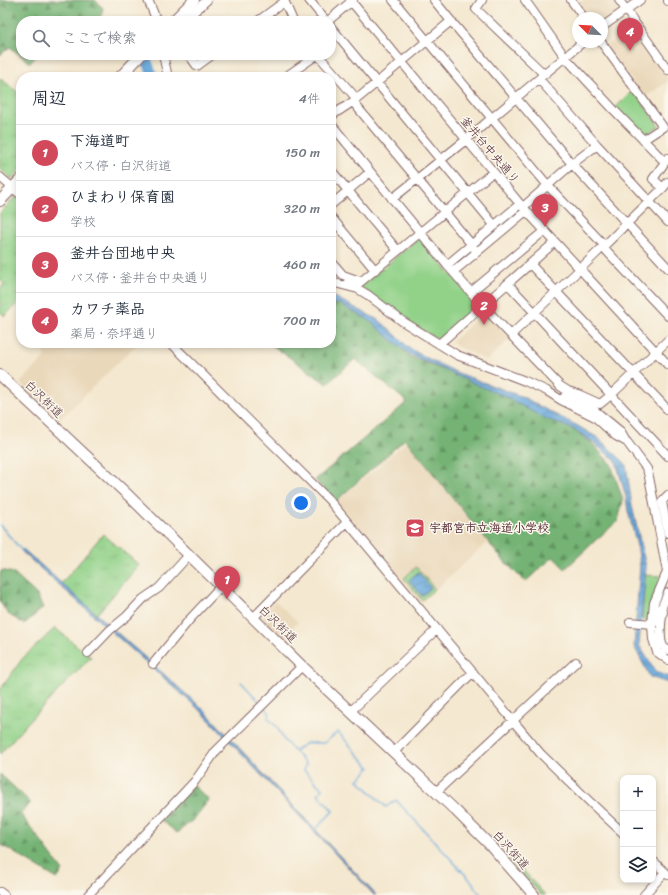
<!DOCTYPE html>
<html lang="ja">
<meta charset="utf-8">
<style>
body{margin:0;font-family:Sriracha,"Klee One",sans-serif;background:#f2f2f3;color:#1f2937}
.controls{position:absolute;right:12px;bottom:12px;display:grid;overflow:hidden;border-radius:8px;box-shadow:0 2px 6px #0003}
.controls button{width:36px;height:36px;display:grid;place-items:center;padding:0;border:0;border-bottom:1px solid #e0e1e3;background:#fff;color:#1f2937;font:20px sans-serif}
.compass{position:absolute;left:572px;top:12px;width:36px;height:36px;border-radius:50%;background:#fff;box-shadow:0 2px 6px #0003;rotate:294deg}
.you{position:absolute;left:301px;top:503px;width:14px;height:14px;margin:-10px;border:3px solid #fff;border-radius:50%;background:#1a73e8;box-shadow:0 0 0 6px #1a73e833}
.badge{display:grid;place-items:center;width:26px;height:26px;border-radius:50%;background:#d1495b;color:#fff;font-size:13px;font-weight:700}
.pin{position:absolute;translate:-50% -33px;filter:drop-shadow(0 1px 2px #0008)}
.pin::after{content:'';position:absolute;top:21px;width:14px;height:12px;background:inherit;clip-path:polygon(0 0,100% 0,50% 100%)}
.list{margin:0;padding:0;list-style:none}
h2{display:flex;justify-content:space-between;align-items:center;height:52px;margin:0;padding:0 16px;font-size:17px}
h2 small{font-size:13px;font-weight:400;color:#747a83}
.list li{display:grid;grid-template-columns:26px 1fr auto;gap:12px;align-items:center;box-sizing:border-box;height:56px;padding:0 16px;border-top:1px solid #e0e1e3}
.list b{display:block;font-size:15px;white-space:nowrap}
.list p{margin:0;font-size:13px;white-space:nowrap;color:#747a83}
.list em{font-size:13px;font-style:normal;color:#747a83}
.icon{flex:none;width:22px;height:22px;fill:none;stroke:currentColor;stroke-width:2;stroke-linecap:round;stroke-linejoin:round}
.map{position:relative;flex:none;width:668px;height:895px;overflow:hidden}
.search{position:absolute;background:#fff;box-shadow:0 2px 6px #0003;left:16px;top:16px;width:320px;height:44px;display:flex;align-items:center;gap:10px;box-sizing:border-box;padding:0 14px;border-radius:16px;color:#747a83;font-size:15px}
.panel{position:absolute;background:#fff;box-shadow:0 2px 6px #0003;left:16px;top:72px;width:320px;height:276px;border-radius:16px}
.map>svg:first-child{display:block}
</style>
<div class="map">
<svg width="668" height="895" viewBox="0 0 668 895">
<defs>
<pattern id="grass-tufts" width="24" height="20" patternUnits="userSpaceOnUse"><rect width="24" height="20" fill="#91d188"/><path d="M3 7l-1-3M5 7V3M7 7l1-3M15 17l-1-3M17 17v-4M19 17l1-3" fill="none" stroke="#7fb376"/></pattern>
<pattern id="forest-firs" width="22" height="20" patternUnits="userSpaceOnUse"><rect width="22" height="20" fill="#74b374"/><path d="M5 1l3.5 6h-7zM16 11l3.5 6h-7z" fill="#61915f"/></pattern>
<pattern id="water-waves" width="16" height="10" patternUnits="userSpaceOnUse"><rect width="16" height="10" fill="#68a8db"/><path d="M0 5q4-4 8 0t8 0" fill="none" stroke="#5888b2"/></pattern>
</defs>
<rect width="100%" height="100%" fill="#fbf7ec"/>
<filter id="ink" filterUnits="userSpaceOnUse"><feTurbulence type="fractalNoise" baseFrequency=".025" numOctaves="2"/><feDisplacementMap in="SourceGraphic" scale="8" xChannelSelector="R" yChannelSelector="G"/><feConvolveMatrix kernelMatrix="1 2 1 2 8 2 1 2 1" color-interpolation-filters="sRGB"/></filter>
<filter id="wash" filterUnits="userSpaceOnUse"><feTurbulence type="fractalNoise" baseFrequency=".012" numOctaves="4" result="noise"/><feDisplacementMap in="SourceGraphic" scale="16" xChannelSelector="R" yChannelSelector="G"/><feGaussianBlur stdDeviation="0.9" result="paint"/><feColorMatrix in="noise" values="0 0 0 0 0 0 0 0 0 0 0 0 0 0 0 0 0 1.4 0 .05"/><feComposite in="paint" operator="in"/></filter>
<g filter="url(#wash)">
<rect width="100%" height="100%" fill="#f4e8d0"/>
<path fill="#ead8ba" d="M576 0H612L619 9 618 13 602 25V18H586L574 1Z
M632 27 668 78V81L645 97 606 46Z
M485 312 511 338 487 360 456 346 452 341Z
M52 343H138L60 419 20 383 46 357 43 353Z
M406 442 487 543 418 605 335 504Z
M275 601 298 622 283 638 264 620 265 612Z"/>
<path fill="url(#grass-tufts)" stroke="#6e785a" d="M0 78 21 95V169L12 179 0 169Z
M15 197 21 202V300L5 316 0 312V289L4 284 0 280V213Z
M103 534 139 565 97 614 61 584Z
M55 628 91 657 31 719 0 754V690L22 659Z
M506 856 515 861 545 895H541Z"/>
<path fill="url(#forest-firs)" stroke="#5f6950" d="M0 0H95L103 8 100 21H21V55H38L30 63 10 47 0 55Z
M331 302 344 303 387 331 409 356 503 394 569 427 591 442 611 464 623 500 618 521 597 539 578 557 565 569 553 557 525 582 503 560 489 543 405 439 335 502 315 480 407 402 355 359 327 384 269 343H331Z
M2 570 13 573 37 595 43 608 24 624 8 614 0 602V573Z
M0 774 31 803 20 813 63 871 57 879 0 844Z
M193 785 209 800 194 819 177 833 161 820Z"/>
<path fill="#91d188" stroke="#6e785a" d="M633 90 659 126 643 137 615 108Z
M419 238 478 305 439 340 404 319 360 287Z
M416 567 435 589 422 600 404 578Z
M645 575 661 576 650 618 646 620 642 619Z"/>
<path fill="url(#water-waves)" stroke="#596483" d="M331 295 380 321 396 335 409 348 423 356 458 373 523 397 552 413 578 426 598 438 626 464 632 506 646 567 639 645 655 671 663 675 668 676V683L650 677 634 646 640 566 638 550 628 511 626 497 616 461 594 443 575 430 542 417 504 396 482 387 409 354 367 319 339 304 331 303Z
M23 549 204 710 376 895H374L202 712 21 551Z
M418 572 431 588 422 596 409 580Z"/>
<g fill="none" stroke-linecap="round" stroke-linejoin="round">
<path stroke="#68a8db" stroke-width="1.5" d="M0 525 22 551
M241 682 260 702
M265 707 270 714 268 718 277 727 284 740 306 764 304 770 322 789 318 794 333 811 315 830
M294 751 307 743H324L338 732 370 768 358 780 386 807 396 800 473 883 474 886 481 895"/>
<path stroke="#68a8db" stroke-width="10" d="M145 55 153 77"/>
</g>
</g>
<g filter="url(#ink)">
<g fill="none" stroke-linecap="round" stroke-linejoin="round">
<g stroke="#866565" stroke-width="10">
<path id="minor" d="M148 0 157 21
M284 0 293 21
M309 0 326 21
M350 0 520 204 580 269 603 247 668 316
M393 0 550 188 604 245
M434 0 451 21 572 164 668 268
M482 0 476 9 544 74
M525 0 565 57 614 110 665 162 668 158
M571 0 584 18
M619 0 668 70
M668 0V1
M177 17 181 19 185 20 207 0
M258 21 284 2
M328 21 353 0
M331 27 495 226
M602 27 640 0
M601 42 663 127 643 140
M163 55 168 77
M189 55 197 66 212 55
M318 55 357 99
M285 77 317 55
M539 79 597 145 668 222
M353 102 472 245 477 252
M331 116 357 99 451 21
M331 124 447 265 483 306 560 386 568 391 578 394 600 404 611 395 668 340
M331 170 398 251
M0 177 21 195
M663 188 653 179 665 162
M392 199 462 143 583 42
M331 205 370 172
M523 207 572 164 597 145
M331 217 375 270
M603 247 663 188 668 182
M331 261 343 275 357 280
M530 264 668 410
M447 265 520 204
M453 272 526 211
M331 282 358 289 368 295 402 321 457 355 525 381 547 391 561 400 595 417 616 436 627 442 647 469 649 477 666 566 667 572 654 603 652 624 653 639 657 652 668 660
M348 282 358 284 493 172
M508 284 668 456
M471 292 544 231
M511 335 580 269 668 365
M171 343 329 500 540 753 591 803 623 833
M439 344 555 242
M565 396 593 409 620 431 625 440
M668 495 664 499 662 502 668 533
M663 612C661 619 659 639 663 646 664 648 666 649 668 650
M253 618 347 522
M630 622 652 624 655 622 668 593
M88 653 110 630 127 616 143 599 159 588 189 555
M153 664 190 619 221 586
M351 711 437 629
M394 752 473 672
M436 792 576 662
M653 861 668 875
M0 892 4 895
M88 895 195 781 216 751 302 666
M644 895 665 872"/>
</g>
<g stroke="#866565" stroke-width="12">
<path id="major" d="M173 21 194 0
M120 77 141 55
M0 201 21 179
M0 375 129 496 302 666 456 811 492 847 534 895"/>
</g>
<use href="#minor" stroke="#fff" stroke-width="8"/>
<use href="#major" stroke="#fff" stroke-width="10"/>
</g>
</g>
<defs>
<g id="school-square" transform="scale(1)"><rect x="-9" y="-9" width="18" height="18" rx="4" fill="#d1495b" stroke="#fbf7ec"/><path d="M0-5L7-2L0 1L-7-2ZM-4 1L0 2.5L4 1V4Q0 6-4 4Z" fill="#fff"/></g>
</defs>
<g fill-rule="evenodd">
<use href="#school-square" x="415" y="528"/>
</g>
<g text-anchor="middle" stroke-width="3" stroke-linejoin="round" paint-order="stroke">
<g font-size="12" fill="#4a1f2b" stroke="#fbf7ec">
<text transform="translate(490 150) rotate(50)" y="4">釜井台中央通り</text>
<text transform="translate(44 399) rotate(44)" y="4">白沢街道</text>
<text transform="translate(278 624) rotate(44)" y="4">白沢街道</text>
<text transform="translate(511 850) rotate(48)" y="4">白沢街道</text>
</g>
<g font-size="12" font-weight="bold" fill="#4a1f2b" stroke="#fbf7ec" text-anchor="start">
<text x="429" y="532">宇都宮市立海道小学校</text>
</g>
</g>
</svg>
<div class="controls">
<button>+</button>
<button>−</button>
<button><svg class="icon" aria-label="layers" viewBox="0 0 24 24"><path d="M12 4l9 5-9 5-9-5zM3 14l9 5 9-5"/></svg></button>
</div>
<svg class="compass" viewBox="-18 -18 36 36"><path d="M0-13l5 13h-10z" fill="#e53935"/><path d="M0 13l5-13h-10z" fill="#747a83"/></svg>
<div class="you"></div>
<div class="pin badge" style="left:227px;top:599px">1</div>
<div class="pin badge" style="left:484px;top:325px">2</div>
<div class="pin badge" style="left:545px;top:227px">3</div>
<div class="pin badge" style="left:630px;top:51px">4</div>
<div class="search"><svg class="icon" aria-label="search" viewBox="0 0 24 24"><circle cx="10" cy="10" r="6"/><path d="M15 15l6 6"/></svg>ここで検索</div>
<section class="panel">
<h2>周辺<small>4件</small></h2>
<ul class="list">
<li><span class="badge">1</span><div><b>下海道町</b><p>バス停 · 白沢街道</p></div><em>150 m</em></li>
<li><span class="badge">2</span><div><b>ひまわり保育園</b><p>学校</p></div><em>320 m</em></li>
<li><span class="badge">3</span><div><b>釜井台団地中央</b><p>バス停 · 釜井台中央通り</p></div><em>460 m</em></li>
<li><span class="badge">4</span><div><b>カワチ薬品</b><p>薬局 · 奈坪通り</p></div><em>700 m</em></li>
</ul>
</section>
</div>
